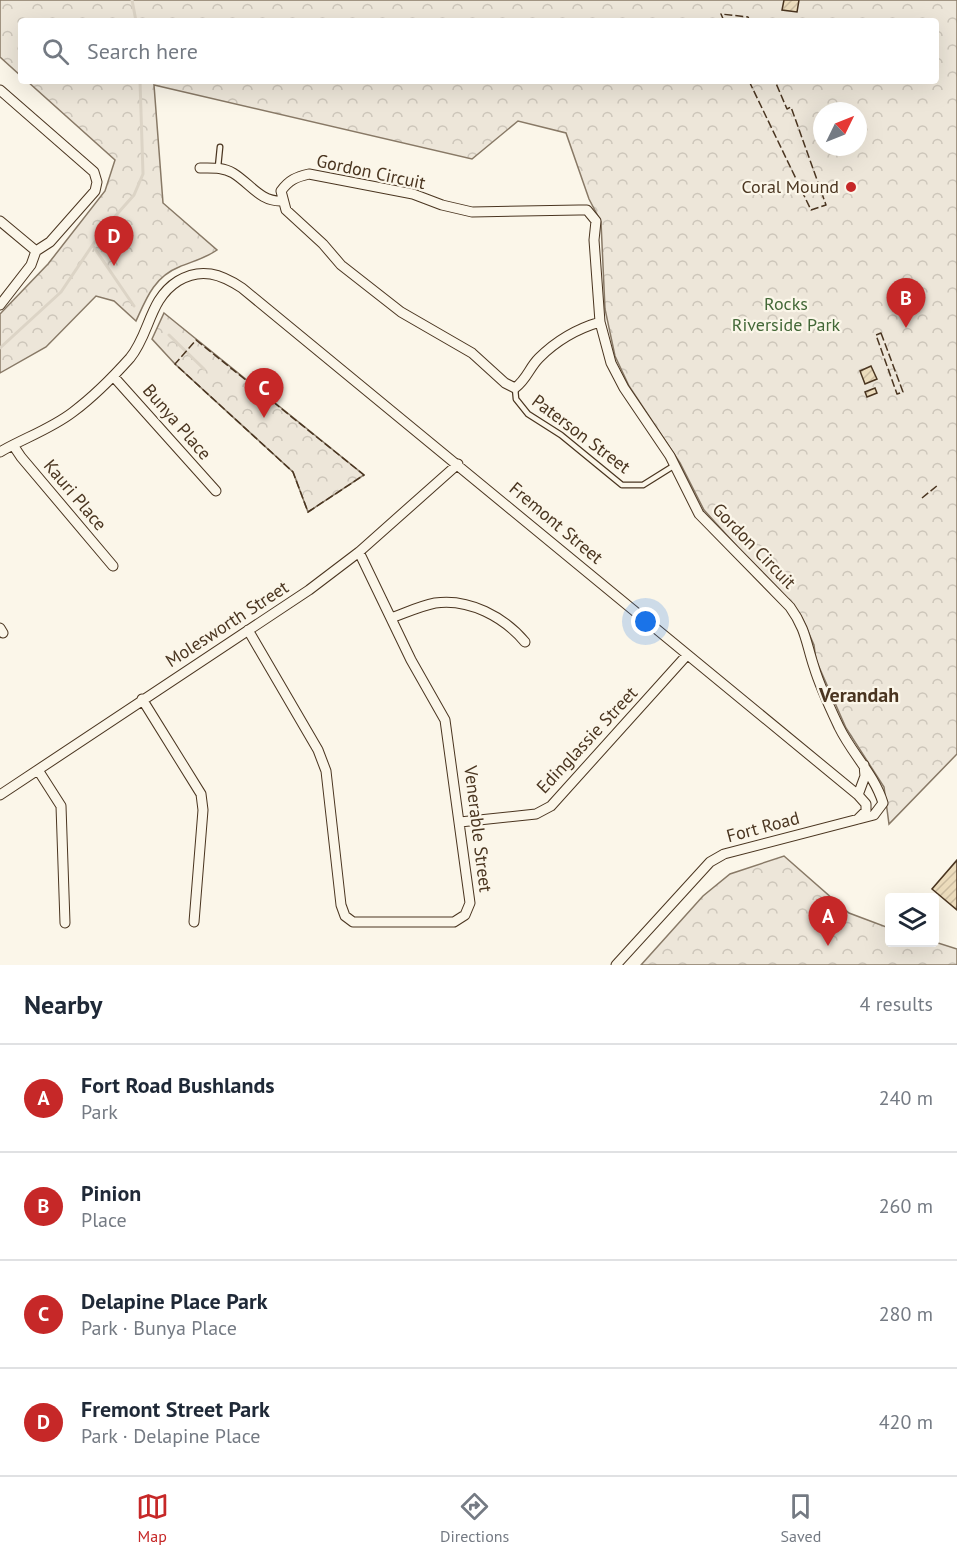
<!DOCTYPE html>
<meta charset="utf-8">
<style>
body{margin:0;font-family:"PT Sans",sans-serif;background:#f2f2f3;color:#1f2937}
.controls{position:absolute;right:18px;bottom:18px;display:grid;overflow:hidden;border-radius:6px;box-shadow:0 6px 24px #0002}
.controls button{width:54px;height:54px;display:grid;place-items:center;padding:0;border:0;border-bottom:2px solid #e0e1e3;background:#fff;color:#1f2937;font:30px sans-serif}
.compass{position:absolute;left:813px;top:102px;width:54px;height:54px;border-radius:50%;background:#fff;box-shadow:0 6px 24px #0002;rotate:47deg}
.you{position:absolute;left:646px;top:622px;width:21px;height:21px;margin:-15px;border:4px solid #fff;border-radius:50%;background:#1a73e8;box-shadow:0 0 0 9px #1a73e833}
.badge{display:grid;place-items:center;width:39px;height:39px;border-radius:50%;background:#c62828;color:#fff;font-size:20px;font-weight:700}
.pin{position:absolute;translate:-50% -50px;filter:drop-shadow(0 2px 3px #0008)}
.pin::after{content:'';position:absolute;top:32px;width:21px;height:18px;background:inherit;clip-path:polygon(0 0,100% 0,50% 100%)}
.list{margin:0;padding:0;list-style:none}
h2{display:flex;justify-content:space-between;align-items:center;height:78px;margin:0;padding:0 24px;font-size:26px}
h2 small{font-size:20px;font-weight:400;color:#747a83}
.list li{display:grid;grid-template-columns:39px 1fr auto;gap:18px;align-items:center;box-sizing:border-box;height:108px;padding:0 24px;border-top:2px solid #e0e1e3}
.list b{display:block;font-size:22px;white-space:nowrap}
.list p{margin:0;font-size:20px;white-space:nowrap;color:#747a83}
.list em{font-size:20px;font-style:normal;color:#747a83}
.icon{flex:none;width:33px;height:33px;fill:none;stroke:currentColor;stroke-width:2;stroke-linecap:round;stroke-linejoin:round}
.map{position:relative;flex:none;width:957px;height:965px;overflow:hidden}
.search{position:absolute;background:#fff;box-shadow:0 6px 24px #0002;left:18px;right:18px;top:18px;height:66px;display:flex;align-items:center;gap:15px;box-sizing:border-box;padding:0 21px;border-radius:6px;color:#747a83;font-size:22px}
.sheet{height:510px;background:#fff}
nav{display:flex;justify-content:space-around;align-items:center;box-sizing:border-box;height:84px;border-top:2px solid #e0e1e3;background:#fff;font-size:16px;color:#747a83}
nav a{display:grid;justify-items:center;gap:3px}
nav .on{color:#c62828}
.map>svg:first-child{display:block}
</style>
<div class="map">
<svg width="957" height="965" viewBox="0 0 957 965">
<defs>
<pattern id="forest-crowns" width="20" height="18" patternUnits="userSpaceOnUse" patternTransform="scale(1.5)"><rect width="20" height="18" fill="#ede6d9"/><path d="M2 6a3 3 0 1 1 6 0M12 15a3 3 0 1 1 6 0" fill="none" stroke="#cdc6ba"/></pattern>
<pattern id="building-hatch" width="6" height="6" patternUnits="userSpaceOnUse" patternTransform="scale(1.5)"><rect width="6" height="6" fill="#ecdcbc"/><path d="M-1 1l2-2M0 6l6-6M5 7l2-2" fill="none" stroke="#ccbda1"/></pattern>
</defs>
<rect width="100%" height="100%" fill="#fbf6e9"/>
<path fill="url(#forest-crowns)" stroke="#887966" stroke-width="1.5" fill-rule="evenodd" d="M0 0H957V754L889 824 884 787 846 728 816 660 814 645 802 618 704 510 680 463 629 386 615 356 605 309 601 222 589 199 566 133 518 121 472 159 154 85 163 203 217 250C204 259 193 261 179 267 154 277 146 299 136 321L114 301 96 296 46 347 0 373V314L48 264 105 191 115 160 27 81H936V21H21V76L0 57ZM822 111H858V147H822Z
M164 313 364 475 308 512 293 472 175 364 152 339Z
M784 856 849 913 889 928 890 942H935L957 949V965H641L703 896 730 874Z"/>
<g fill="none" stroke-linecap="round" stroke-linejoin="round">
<path stroke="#dcd4c6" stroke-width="3" d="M132 0 136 21
M93 246 134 306
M169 335 204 369
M0 348 61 292 102 231 134 195 143 174 140 81"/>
</g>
<path fill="url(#building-hatch)" stroke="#4a3520" stroke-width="1.5" d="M784 0H799L797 12 782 10Z
M871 366 877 379 865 384 860 371Z
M875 388 877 393 867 397 865 392Z
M957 860V910L932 889Z"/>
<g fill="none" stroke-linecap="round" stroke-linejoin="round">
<g stroke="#4a3520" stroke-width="7">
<path id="service" d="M218 167 220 147
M515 388 516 399 528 414 561 435 622 485H643L675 465"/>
</g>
<g stroke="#4a3520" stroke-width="11">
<path id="minor" d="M0 90 94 172 97 182 95 191 50 242 36 251 31 265 0 305
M200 168C212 168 223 167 233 173 251 184 260 202 282 201
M0 221 36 251
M600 322C576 329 557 340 539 358 529 368 527 379 515 388L505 383 472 353 401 312 341 265 323 244 286 210 281 191C289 180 296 177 309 174L413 194 442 205 472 212 579 210H587L596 221 594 240 600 322 611 363 624 388 670 456 699 514 790 607C806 629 806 643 814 667 820 687 830 708 839 727 852 754 874 774 883 803L874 815 724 854 710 862 616 965
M113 376 216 491
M13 445 21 457 113 566
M0 452C24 438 51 429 73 412 93 397 113 377 130 358 150 334 149 299 178 281 201 267 221 274 242 288L858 795 866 804V811L858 819
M391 618C405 613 420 606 435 603 469 598 504 617 525 642
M0 628 3 633
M248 630 318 750 326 771 341 905 345 916 353 922H454L465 915 470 903 445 720 411 660 359 552
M142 699 201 794 203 810 194 922
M38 770 61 806 65 923
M0 795 309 590 359 552 458 464
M858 795 865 776 864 765
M460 822 536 814 551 806 687 655"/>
</g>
<use href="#service" stroke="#fbf6e9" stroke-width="4.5"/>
<use href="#minor" stroke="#fbf6e9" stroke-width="9"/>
<path stroke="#4a3520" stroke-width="1.5" stroke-dasharray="8 3" stroke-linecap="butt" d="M724 21 721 14 748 17 750 21
M749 81 811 210 826 205 791 107 787 109 775 81
M881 333 903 392 897 394 876 335Z
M196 340 364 475 308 512 293 472 175 364Z
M922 498 938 485"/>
</g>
<circle fill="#c62828" stroke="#fbf6e9" stroke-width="2" cx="851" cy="187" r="6"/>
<g text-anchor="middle" stroke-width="4.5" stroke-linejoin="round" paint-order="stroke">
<g font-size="18" fill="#4a3520" stroke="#fbf6e9">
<text transform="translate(371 172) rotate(12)" y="6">Gordon Circuit</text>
<text transform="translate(177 422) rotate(49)" y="6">Bunya Place</text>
<text transform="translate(581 434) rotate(37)" y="6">Paterson Street</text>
<text transform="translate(75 495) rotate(50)" y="6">Kauri Place</text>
<text transform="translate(556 523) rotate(40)" y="6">Fremont Street</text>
<text transform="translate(754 546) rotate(46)" y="6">Gordon Circuit</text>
<text transform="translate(227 624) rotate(-33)" y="6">Molesworth Street</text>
<text transform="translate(587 740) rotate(-47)" y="6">Edinglassie Street</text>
<text transform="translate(763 827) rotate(-15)" y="6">Fort Road</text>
<text transform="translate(478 829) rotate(83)" y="6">Venerable Street</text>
</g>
<g font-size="18" fill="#4a3520" stroke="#fbf6e9" text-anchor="end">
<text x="839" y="193">Coral Mound</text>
</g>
<g font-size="18" fill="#436837" stroke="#fbf6e9">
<text x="786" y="310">Rocks<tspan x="786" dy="21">Riverside Park</tspan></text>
</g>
<g font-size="20" font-weight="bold" fill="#4a3520" stroke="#fbf6e9">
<text x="859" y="702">Verandah</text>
</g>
</g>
</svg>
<div class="controls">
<button><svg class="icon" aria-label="layers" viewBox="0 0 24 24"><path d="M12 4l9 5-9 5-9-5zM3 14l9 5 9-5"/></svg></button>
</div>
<svg class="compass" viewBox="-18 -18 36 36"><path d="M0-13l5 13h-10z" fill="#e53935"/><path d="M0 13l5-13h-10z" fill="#747a83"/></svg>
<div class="you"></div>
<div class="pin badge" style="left:828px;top:946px">A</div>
<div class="pin badge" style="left:906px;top:328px">B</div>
<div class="pin badge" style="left:264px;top:418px">C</div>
<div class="pin badge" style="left:114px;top:266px">D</div>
<div class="search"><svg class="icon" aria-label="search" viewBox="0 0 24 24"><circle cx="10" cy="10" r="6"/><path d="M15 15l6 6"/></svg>Search here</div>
</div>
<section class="sheet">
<h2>Nearby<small>4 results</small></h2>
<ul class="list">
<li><span class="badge">A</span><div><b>Fort Road Bushlands</b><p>Park</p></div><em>240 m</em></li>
<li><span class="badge">B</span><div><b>Pinion</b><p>Place</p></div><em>260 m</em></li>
<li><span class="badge">C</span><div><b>Delapine Place Park</b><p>Park · Bunya Place</p></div><em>280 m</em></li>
<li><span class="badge">D</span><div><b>Fremont Street Park</b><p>Park · Delapine Place</p></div><em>420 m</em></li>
</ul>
</section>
<nav>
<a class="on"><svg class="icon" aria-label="map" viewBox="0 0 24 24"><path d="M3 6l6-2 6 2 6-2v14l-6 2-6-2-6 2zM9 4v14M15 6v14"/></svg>Map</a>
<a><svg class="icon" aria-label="directions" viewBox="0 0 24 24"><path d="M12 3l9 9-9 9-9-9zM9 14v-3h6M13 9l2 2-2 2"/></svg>Directions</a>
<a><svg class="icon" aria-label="saved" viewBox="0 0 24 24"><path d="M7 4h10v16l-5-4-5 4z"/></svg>Saved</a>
</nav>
